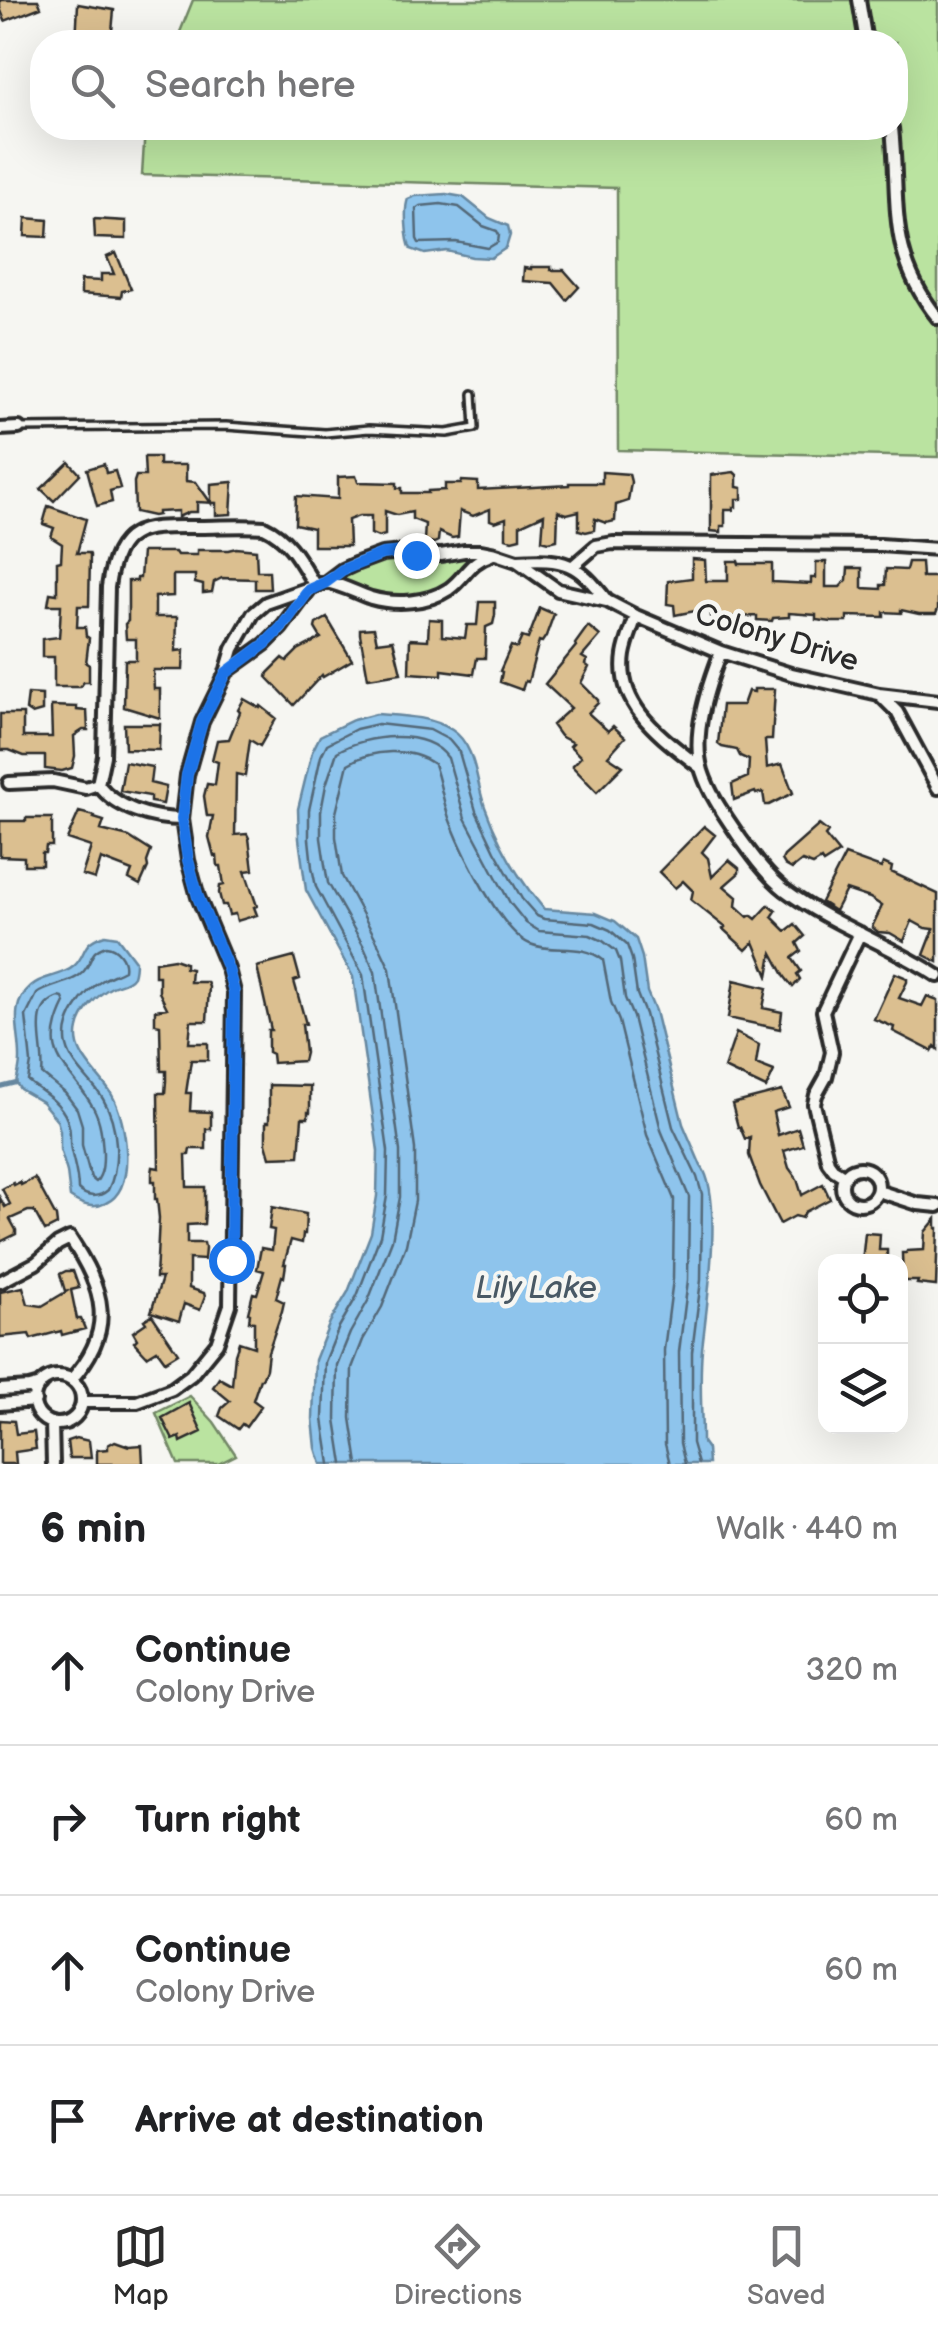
<!DOCTYPE html>
<meta charset="utf-8">
<style>
body{margin:0;font-family:"Balsamiq Sans",sans-serif;background:#f6f6f6;color:#202124}
.controls{position:absolute;right:30px;bottom:30px;display:grid;overflow:hidden;border-radius:20px;box-shadow:0 10px 40px #0002}
.controls button{width:90px;height:90px;display:grid;place-items:center;padding:0;border:0;border-bottom:2px solid #e0e0e0;background:#fff;color:#202124;font:50px sans-serif}
.stop{position:absolute;width:30px;height:30px;margin:-22px;border:8px solid #1a73e8;border-radius:50%;background:#fff}
.stop.end{background:#1a73e8;border-color:#fff;box-shadow:0 2px 10px #0008}
.list{margin:0;padding:0;list-style:none}
h2{display:flex;justify-content:space-between;align-items:center;height:130px;margin:0;padding:0 40px;font-size:42px}
h2 small{font-size:32px;font-weight:400;color:#757577}
.list li{display:grid;grid-template-columns:65px 1fr auto;gap:30px;align-items:center;box-sizing:border-box;height:150px;padding:0 40px;border-top:2px solid #e0e0e0}
.list b{display:block;font-size:38px;white-space:nowrap}
.list p{margin:0;font-size:32px;white-space:nowrap;color:#757577}
.list em{font-size:32px;font-style:normal;color:#757577}
.icon{flex:none;width:55px;height:55px;fill:none;stroke:currentColor;stroke-width:2;stroke-linecap:round;stroke-linejoin:round}
.map{position:relative;flex:none;width:938px;height:1464px;overflow:hidden}
.search{position:absolute;background:#fff;box-shadow:0 10px 40px #0002;left:30px;right:30px;top:30px;height:110px;display:flex;align-items:center;gap:25px;box-sizing:border-box;padding:0 35px;border-radius:40px;color:#757577;font-size:38px}
.sheet{height:730px;background:#fff}
nav{display:flex;justify-content:space-around;align-items:center;box-sizing:border-box;height:140px;border-top:2px solid #e0e0e0;background:#fff;font-size:28px;color:#757577}
nav a{display:grid;justify-items:center;gap:5px}
nav .on{color:#2b2b2b}
.map>svg:first-child{display:block}
</style>
<div class="map">
<svg width="938" height="1464" viewBox="0 0 938 1464">
<rect width="100%" height="100%" fill="#f6f6f2"/>
<filter id="ink" filterUnits="userSpaceOnUse"><feTurbulence type="fractalNoise" baseFrequency=".01" numOctaves="2"/><feDisplacementMap in="SourceGraphic" scale="20" xChannelSelector="R" yChannelSelector="G"/><feConvolveMatrix kernelMatrix="1 2 1 2 8 2 1 2 1" color-interpolation-filters="sRGB"/></filter>
<g filter="url(#ink)">
<path fill="#bae3a0" stroke="#728766" stroke-width="2.5" d="M193 0H938V457L618 450 617 188 142 175 145 128H896V42H176Z
M467 554 471 558 470 560 449 583 426 595 388 598 369 593 344 582 343 574 370 562 392 557Z
M190 1396 214 1422 236 1455 218 1464H178L156 1413Z"/>
<path fill="#8ec4ec" stroke="#66879f" stroke-width="2.5" d="M446 194 463 197 489 218 508 226 510 235 506 248 491 258 472 257 447 251 425 254 411 249C406 241 404 208 408 199L415 196Z
M376 714C402 716 430 716 452 730 476 745 476 783 485 807 498 843 519 880 544 909L596 913 615 921 636 939 642 957 647 992 655 1011 683 1124 701 1166C724 1196 706 1310 702 1349 699 1380 702 1412 702 1442L707 1449 708 1464H321L316 1448 313 1419 315 1360 330 1322 348 1292 371 1233 377 1196 378 1151 353 977 306 890 299 839 298 809 312 752 320 736 353 720Z
M105 935 117 937 135 961C135 965 134 973 133 976 129 983 119 984 112 987 98 994 81 1012 78 1028 71 1055 100 1074 112 1095 126 1120 138 1188 106 1203 93 1210 81 1205 70 1197L67 1172 60 1149V1131L57 1120 42 1102 20 1089 16 1083C18 1075 20 1067 20 1060 21 1033 7 1007 31 986 43 975 62 977 74 966 88 954 79 943 105 935Z"/>
<g fill="none" stroke-linecap="round" stroke-linejoin="round">
<path stroke="#536878" stroke-width="2.5" d="M441 204 459 207 483 226 497 231 499 235 498 242 488 248 456 242 419 243 417 239 416 209 420 206Z
M106 946C117 947 126 959 124 970 117 974 110 976 103 980 83 992 61 1022 67 1046 72 1067 92 1081 103 1099 118 1124 121 1164 108 1190 99 1198 87 1198 78 1189 78 1175 74 1164 71 1150 69 1142 71 1134 69 1126 64 1103 44 1094 28 1081L31 1063 26 1016 37 994C51 984 73 984 84 971 94 959 88 952 106 946Z
M59 997 63 998 65 1003C38 1057 69 1065 93 1107 101 1121 102 1137 103 1153 103 1164 103 1173 96 1182L91 1178 82 1145V1125L77 1109 65 1093 42 1074C46 1047 26 1008 59 997Z
M330 1464 323 1419 325 1362 339 1327 357 1296 380 1236 387 1196 388 1151 363 975 316 887 312 867 309 839V810L321 756 327 744 356 729 378 724 430 730 449 740 459 752 476 811 495 851 522 899 537 916 544 919 594 923 610 930 627 945 632 959 637 994 645 1014 673 1127 697 1177 702 1194 701 1280 692 1352V1443L698 1464
M343 1464 336 1419 337 1365 350 1333 368 1301 392 1240 400 1197V1151L375 972 363 945 328 883 325 865 321 838V811L326 785 337 752C365 735 426 727 448 758L465 818 510 903 526 923 539 931 590 935 603 941 616 951 620 961 625 998 633 1017 661 1130 689 1197 688 1280 679 1352 680 1443 685 1464
M358 1464 351 1418 352 1368 363 1340 382 1307 406 1245 415 1201V1149L390 969 376 939 342 876 336 837V813L348 764C372 749 410 747 434 764 441 783 443 804 451 823 463 853 501 932 530 944 554 954 582 942 603 960L611 1002 619 1021 647 1135 674 1199 673 1279 664 1350 665 1444 670 1464"/>
<path stroke="#66879f" stroke-width="4" d="M0 1087 16 1083"/>
</g>
<path fill="#dbbf90" stroke="#2b2b2b" stroke-width="2.5" d="M0 0H38L41 7 5 21 0 8Z
M78 4 114 10 111 42H76Z
M26 218 48 220 47 237 25 236Z
M94 219 126 221V239L95 238Z
M116 253 131 289 122 291 121 297 81 294V280L101 281V274H114L107 257Z
M531 267H551V270H564L579 287 567 300 553 283 523 281 524 268 531 269Z
M144 457H159V465H186V481L196 482 211 503V484L233 482 231 514 216 515V503L197 502V512H189L178 517V511L158 512V515L153 516 135 512 134 482 136 476H145Z
M69 462 80 474 54 501 41 489Z
M104 464 106 473 115 471 120 488 110 491 112 502 97 506 87 469Z
M602 472 629 474 631 482 628 501 616 505 615 521 606 523 595 519 594 530 586 532 579 530V511L567 514 558 511 557 540 549 542 542 540 544 514 520 525V538L512 540 506 538V518L495 522 490 520V509L473 516 460 511 458 537 452 538 439 532 438 541 434 543 424 541 425 524 412 519V512L397 515 385 511V535L378 537 371 534V516H359L348 520 349 546H313V528L295 524 296 496 338 499V477L356 476 358 482 397 483V488H402V493H428V491L445 490V484H461L462 481 478 482V490L569 485V483H602Z
M734 472 737 475V487L742 488V499H736V507H733V510H725V526H721V532L711 531V475Z
M48 506 86 519 77 553H89L90 555 89 606H78L77 627H85L86 636 89 638 86 663 89 665V682H84L80 687H54V657H42V639L59 637 60 624 61 605H48L50 593 57 594V562L61 561 62 544 51 537 54 528 43 524Z
M236 548 256 550 257 571H269L270 589H255V579L222 578 214 582 212 592 203 593V585L195 583V575H173V596L155 597V617H177L176 651 184 650 183 670H153L154 689H160V718L124 707 125 660H136V639H126L125 624 128 621V581H137V578H140L142 552H175L177 555H197V550H228Z
M692 559 705 560 706 581H728V561H738L739 564H772V582L811 584V578H816V562H826V587H840L847 580 848 568H862V588L881 589V585H885L886 569 906 570 908 562H921L922 577H938V609L936 614H919L901 610V613L884 612V617L847 616V622H832L816 620V615L789 613V617L773 618 772 621 757 620V616L711 618V611H695L675 615 674 605 667 604 668 581 692 578Z
M479 602H495V615L493 624 486 627 485 658H477L474 674 442 670V675L409 673 410 639 428 640 429 619 442 620V636L465 638 467 625H477Z
M540 608 554 614 546 636 542 642 539 641 528 682 525 681 522 690 500 682 502 672 500 671 511 646 517 648 522 637 528 639Z
M327 618 352 660 323 677 322 675 294 705 267 677 268 673 283 658 287 661 298 650 321 638 315 628 316 624Z
M588 626 600 636 582 657 587 660 585 664 589 667 581 683 598 700V703L588 713 608 731 613 726 625 737 608 756 623 766 597 792 572 766 581 757 570 746 573 743 560 736 552 725 571 708 545 684 576 646 575 644Z
M374 628 377 642 393 640 401 673 368 678 360 634V629Z
M754 689H775L772 740H765L767 768 782 764 793 793 769 805H765L763 792 756 794 755 792 734 800 732 784 748 777 749 760 740 756 737 750 722 747 718 744 722 705H743L748 691 754 692Z
M28 694 42 695V711L32 714 26 710Z
M244 699 260 708 261 706 276 718 260 746 250 740 245 776 236 774 235 835 247 834 249 838 253 870 245 871 257 906 254 907 257 915 237 921 235 914 229 915 226 905H222L219 893 220 886 224 885 221 866H218L217 856H214L209 837 213 816H207L204 796 207 784 215 785 218 762 212 760 217 740 229 739 240 712 238 710Z
M51 706 77 707V710L87 711 88 730H83L74 736 75 756 72 768 62 771 45 769V756H24L9 750H0V714H23V737H52Z
M124 724H160L159 750 125 749Z
M125 762 152 767 150 783 166 787 163 804 150 802V796L120 791Z
M79 812 95 816 94 818 104 821 101 830 129 837 151 851 147 862 148 867 140 885 129 879 132 871 101 859 95 879 82 875 91 847 67 839Z
M26 818H52V846H46L45 853H42V865H24V857L0 856V821H26Z
M819 825 828 832 825 836 839 853 823 863 821 860 813 865 802 861 792 869 785 865 782 860 784 856Z
M704 826 715 835 702 852 708 858 712 877 729 860 739 868V873L724 886 737 897 736 906 748 917 751 915 756 919 769 905 776 911 772 917 786 931 795 924 805 936 797 943 801 951 792 958 801 971 797 974 800 979 793 987 785 977 772 953 768 976 754 942 746 950 723 929 725 927 691 900 693 891 683 881 675 888 659 872Z
M845 855 881 868 883 863 892 867 891 872 938 894V962L924 955 934 929 925 928 912 921 904 941 890 933 878 932 872 927 882 906 870 898 846 890 835 911 821 902Z
M294 957 300 979 294 981 306 1024H302L305 1053 303 1061 273 1063 272 1054 268 1052V1030H271L257 967Z
M174 959 185 963V968L191 969 190 982H207L209 987 207 1021H191L189 1043H208V1060H191L186 1093H191L190 1111 211 1112V1129H206V1149H190L189 1155H186L187 1187H205V1211L204 1224 187 1225V1243H204L205 1248 204 1260 189 1259V1288L204 1293 205 1297 200 1310 184 1304 179 1321 151 1312 162 1278H156L159 1218 157 1199H155V1181H152V1173L153 1167 159 1168 158 1093H165L166 1081V1071H161L160 1025 155 1024V1010L167 1008 159 992V976H155V962Z
M895 973 907 978V982L899 998 922 1006 927 996 938 1000V1049L935 1046 932 1051 893 1031 894 1027 874 1019Z
M734 980 767 988 763 1008 782 1012 780 1029 728 1018Z
M736 1033 759 1045 756 1064 774 1071 766 1088 724 1068Z
M269 1085 310 1086V1112H308V1118H302L299 1156 270 1157 266 1143V1122H269Z
M782 1091 789 1107 773 1112 778 1135 798 1128 803 1145 784 1151 789 1168 797 1179 802 1195 823 1184 830 1199 805 1212 802 1218 795 1216 780 1224 760 1185 749 1155 750 1137 745 1139 740 1127H738L732 1104Z
M35 1178 56 1217 57 1225 45 1231 34 1211H28L10 1219 16 1230V1234L0 1242V1198L5 1207 10 1204 2 1189 13 1183 14 1185 20 1182 21 1185Z
M272 1207 306 1214 305 1234H303L302 1243 291 1240 284 1264H286L284 1277 282 1276 276 1298 284 1302 282 1311 268 1352 266 1369 262 1379H260L253 1400 261 1406 246 1427 242 1424 238 1429 219 1416 222 1408 230 1401 213 1387 219 1378 232 1385 235 1354 239 1342 254 1347V1322L249 1321 250 1314 248 1313 253 1293 257 1294 264 1271 257 1269 261 1248 272 1250 274 1230 269 1229Z
M936 1219V1228H938L936 1286 917 1284 918 1281H903L902 1253H906L907 1251 924 1250 925 1232Z
M865 1233 880 1234 879 1250H887V1262H862Z
M66 1271H73L79 1288 71 1290 77 1319H81L85 1329 62 1335 61 1331 31 1339 29 1334 0 1337V1292L23 1287 28 1304 42 1306 69 1290 65 1291 60 1274Z
M152 1315 178 1353 165 1361 157 1350 147 1356 134 1342 137 1339 133 1332 146 1323 144 1320Z
M189 1403 202 1432 181 1442 180 1437 173 1440 162 1418Z
M0 1420 14 1421 16 1434 34 1432 36 1449 15 1452 16 1464H0Z
M76 1438 89 1441 91 1458H69L67 1441Z
M115 1441 129 1446 142 1445 143 1464H97V1450L108 1449V1445Z"/>
<g fill="none" stroke-linecap="round" stroke-linejoin="round">
<g stroke="#2b2b2b" stroke-width="12">
<path id="lane" d="M19 428 226 426 325 433 369 429 447 433 475 428 473 394"/>
</g>
<g stroke="#2b2b2b" stroke-width="18">
<path id="street" d="M859 0 866 42
M892 128C900 203 886 253 938 318
M0 429 19 428
M517 561C565 558 577 562 607 601
M573 566 596 546 613 543 880 545 938 549
M326 582C343 585 356 593 371 598 395 605 428 603 449 589 466 577 468 562 491 555
M636 616C632 629 626 642 624 655 616 708 665 739 701 768
M721 652C708 686 691 735 702 771 710 796 726 817 740 838 753 856 767 876 785 890 832 925 889 944 938 976
M226 672 265 644 281 628 309 590
M879 694 897 712 938 788
M9 783 53 781 86 788 98 784
M182 819C153 819 116 809 98 784L104 756 108 587C117 523 144 527 199 527 221 527 242 525 264 527 290 539 301 563 315 586
M842 1186a18 18 0 1 1 36 0a18 18 0 1 1-36 0Z
M845 1177 834 1170 828 1162 814 1104 816 1095 826 1077 832 1052 823 1011 860 933
M878 1191 918 1204 938 1206
M0 1282 36 1263 58 1244 70 1238C104 1290 117 1329 71 1380
M34 1400a24 24 0 1 1 48 0a24 24 0 1 1-48 0Z
M0 1390 29 1388 40 1385
M82 1402H137L172 1389 191 1375 217 1343 230 1305 234 992 228 969 198 897 188 860 182 819 187 775 202 722 226 673 233 649 253 614 266 603 326 582 342 570 355 564 382 554 403 552 416 555H441L464 551H481L496 554 517 561 558 590 607 601 636 616 721 652 791 674 879 694 938 701
M0 1404 35 1401
M52 1423 53 1464"/>
</g>
<use href="#lane" stroke="#f6f6f2" stroke-width="5"/>
<use href="#street" stroke="#f6f6f2" stroke-width="10"/>
</g>
</g>
<g fill="none" stroke-linecap="round" stroke-linejoin="round" filter="url(#ink)">
<path stroke="#1a73e8" stroke-width="12" d="M231 1260 234 992 228 969 198 897 188 860 182 819 187 775 202 722 226 673 265 644 281 628 309 590 326 582 342 570 382 554 402 552 416 555"/>
</g>
<g text-anchor="middle" stroke-width="9" stroke-linejoin="round" paint-order="stroke">
<g font-size="30" fill="#2b2b2b" stroke="#f6f6f2">
<text transform="translate(777 637) rotate(17)" y="10">Colony Drive</text>
</g>
<g font-size="32" font-style="italic" fill="#495965" stroke="#f6f6f2">
<text x="536" y="1298">Lily Lake</text>
</g>
</g>
</svg>
<div class="controls">
<button><svg class="icon" aria-label="locate" viewBox="0 0 24 24"><circle cx="12" cy="12" r="6"/><path d="M12 2v4M12 18v4M2 12h4M18 12h4"/></svg></button>
<button><svg class="icon" aria-label="layers" viewBox="0 0 24 24"><path d="M12 4l9 5-9 5-9-5zM3 14l9 5 9-5"/></svg></button>
</div>
<div class="stop" style="left:231px;top:1260px"></div>
<div class="stop end" style="left:416px;top:555px"></div>
<div class="search"><svg class="icon" aria-label="search" viewBox="0 0 24 24"><circle cx="10" cy="10" r="6"/><path d="M15 15l6 6"/></svg>Search here</div>
</div>
<section class="sheet">
<h2>6 min<small>Walk · 440 m</small></h2>
<ul class="list">
<li><svg class="icon" aria-label="ahead" viewBox="0 0 24 24"><path d="M12 20V5M6 11l6-6 6 6"/></svg><div><b>Continue</b><p>Colony Drive</p></div><em>320 m</em></li>
<li><svg class="icon" aria-label="right" viewBox="0 0 24 24"><path d="M7 20v-9h11M14 6l5 5-5 5"/></svg><div><b>Turn right</b></div><em>60 m</em></li>
<li><svg class="icon" aria-label="ahead" viewBox="0 0 24 24"><path d="M12 20V5M6 11l6-6 6 6"/></svg><div><b>Continue</b><p>Colony Drive</p></div><em>60 m</em></li>
<li><svg class="icon" aria-label="arrive" viewBox="0 0 24 24"><path d="M6 21V4h12l-3 4 3 4H6"/></svg><div><b>Arrive at destination</b></div></li>
</ul>
</section>
<nav>
<a class="on"><svg class="icon" aria-label="map" viewBox="0 0 24 24"><path d="M3 6l6-2 6 2 6-2v14l-6 2-6-2-6 2zM9 4v14M15 6v14"/></svg>Map</a>
<a><svg class="icon" aria-label="directions" viewBox="0 0 24 24"><path d="M12 3l9 9-9 9-9-9zM9 14v-3h6M13 9l2 2-2 2"/></svg>Directions</a>
<a><svg class="icon" aria-label="saved" viewBox="0 0 24 24"><path d="M7 4h10v16l-5-4-5 4z"/></svg>Saved</a>
</nav>
